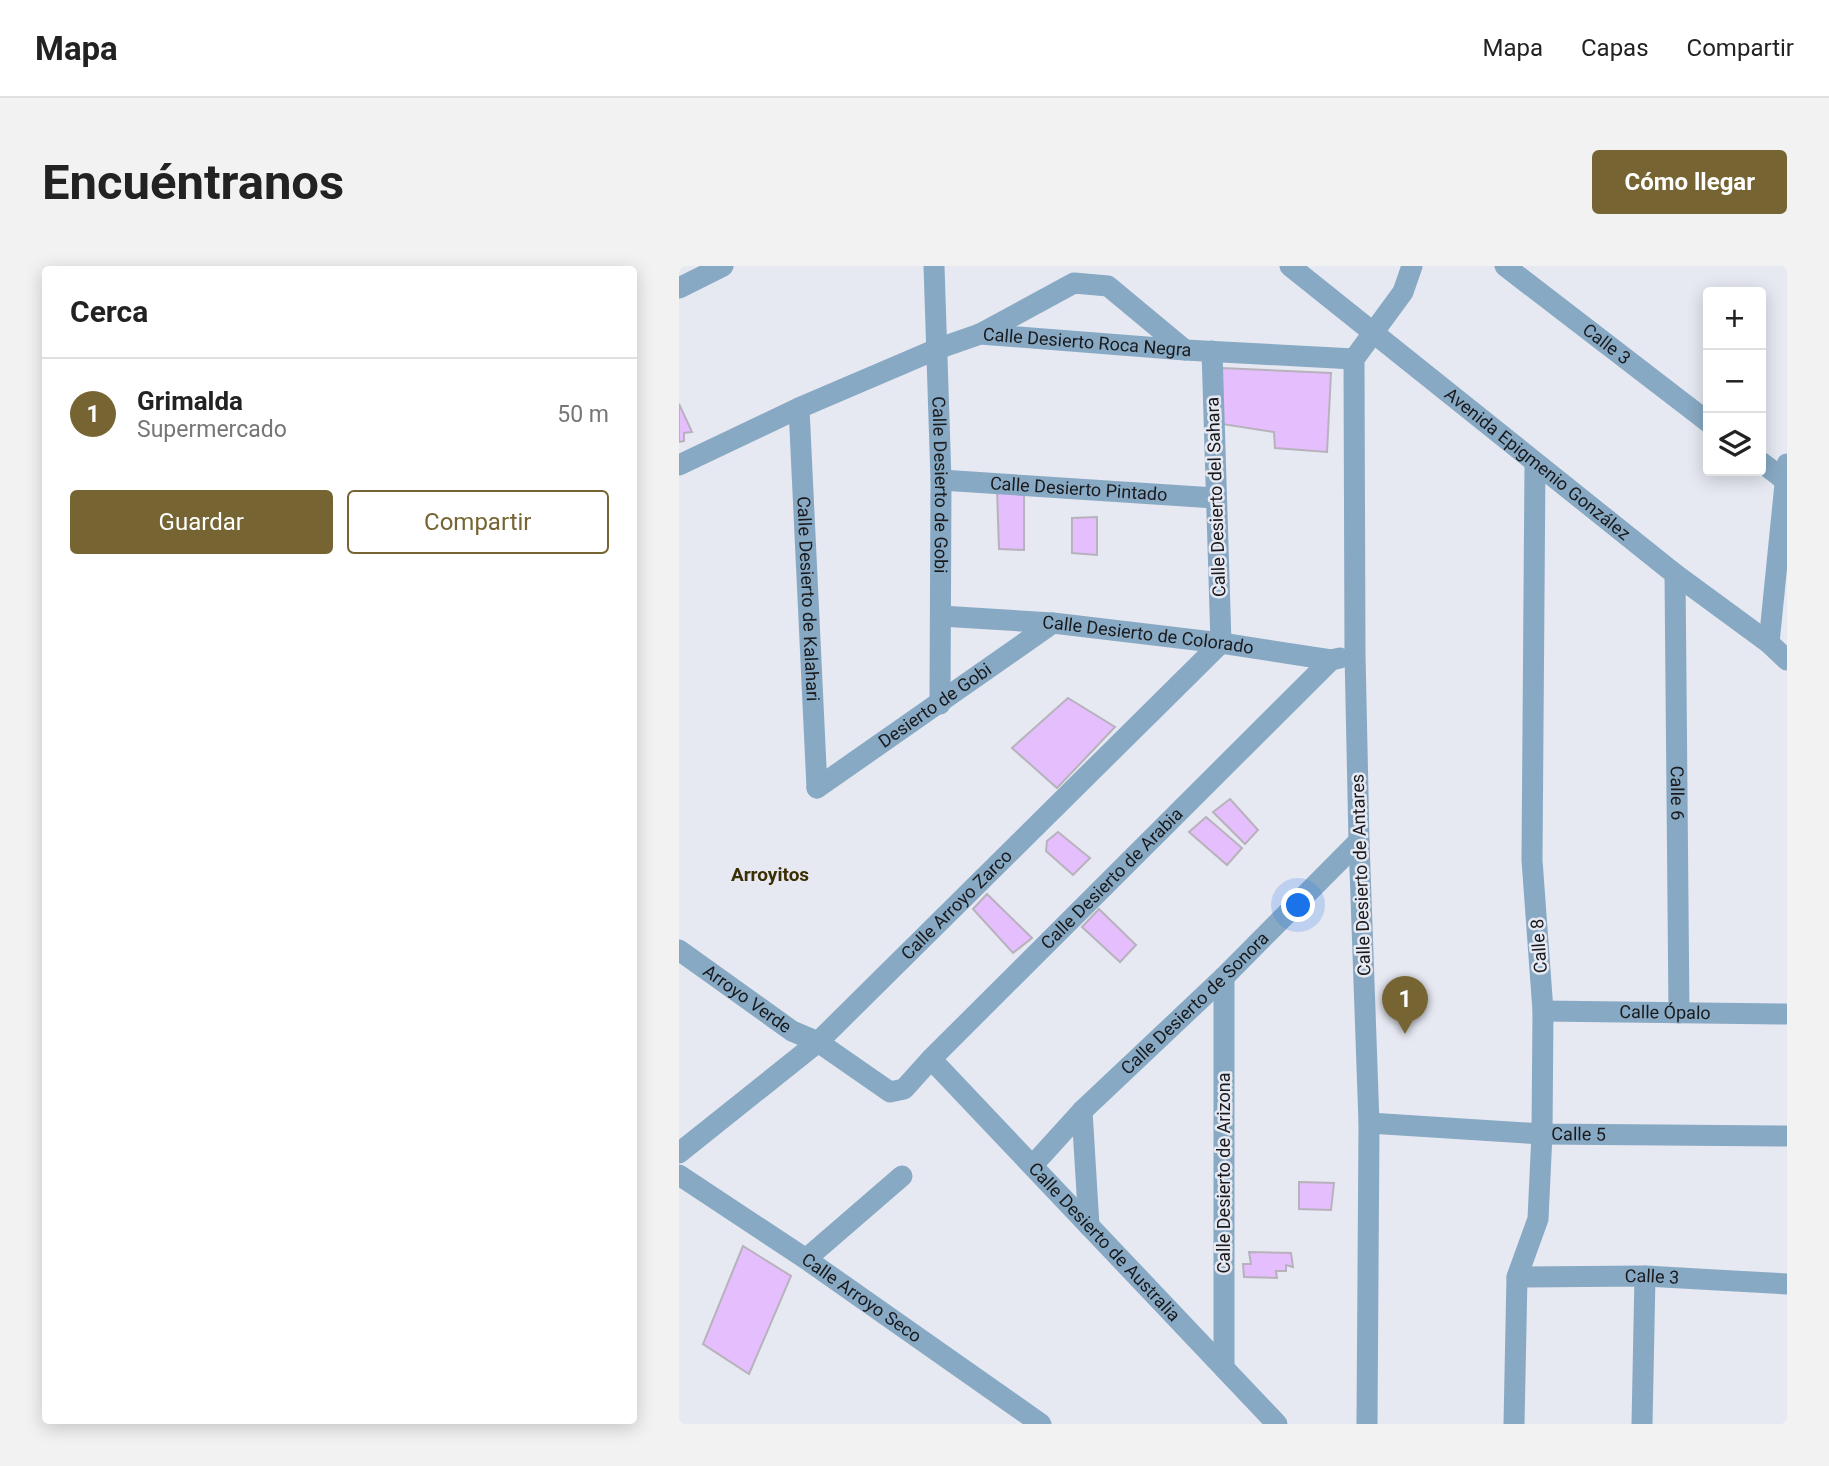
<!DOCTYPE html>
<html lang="es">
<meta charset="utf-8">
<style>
body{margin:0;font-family:Roboto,sans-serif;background:#f2f2f2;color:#222}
.controls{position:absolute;right:21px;top:21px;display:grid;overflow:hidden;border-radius:7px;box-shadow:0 4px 18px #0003}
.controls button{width:63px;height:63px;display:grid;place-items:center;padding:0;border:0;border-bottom:2px solid #e0e0e0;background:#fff;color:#222;font:35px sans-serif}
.you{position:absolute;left:620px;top:640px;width:24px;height:24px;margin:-18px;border:5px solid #fff;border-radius:50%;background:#1a73e8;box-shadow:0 0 0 10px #1a73e833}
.badge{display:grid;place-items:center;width:46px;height:46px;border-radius:50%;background:#766533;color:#fff;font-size:23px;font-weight:700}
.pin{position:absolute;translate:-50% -58px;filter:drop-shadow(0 2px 4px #0008)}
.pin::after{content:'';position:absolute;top:37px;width:24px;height:21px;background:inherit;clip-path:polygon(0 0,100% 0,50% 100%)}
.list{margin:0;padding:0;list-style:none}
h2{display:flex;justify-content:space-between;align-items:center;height:91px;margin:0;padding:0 28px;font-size:30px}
h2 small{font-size:23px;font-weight:400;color:#767676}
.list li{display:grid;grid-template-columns:46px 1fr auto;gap:21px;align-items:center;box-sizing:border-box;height:112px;padding:0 28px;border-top:2px solid #e0e0e0}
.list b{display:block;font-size:26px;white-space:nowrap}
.list p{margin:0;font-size:23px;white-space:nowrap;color:#767676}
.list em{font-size:23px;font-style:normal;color:#767676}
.actions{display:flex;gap:14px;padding:21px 28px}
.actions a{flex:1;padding:16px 0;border:2px solid #766533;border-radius:7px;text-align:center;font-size:24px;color:#766533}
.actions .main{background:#766533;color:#fff}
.icon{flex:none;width:38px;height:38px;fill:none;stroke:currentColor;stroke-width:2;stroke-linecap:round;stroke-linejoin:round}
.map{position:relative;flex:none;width:1108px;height:1158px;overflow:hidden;border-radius:7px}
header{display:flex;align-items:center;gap:42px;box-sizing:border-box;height:98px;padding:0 35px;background:#fff;border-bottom:2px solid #e0e0e0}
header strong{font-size:33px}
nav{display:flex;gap:38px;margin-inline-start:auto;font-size:24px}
.intro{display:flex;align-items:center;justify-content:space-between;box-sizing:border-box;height:168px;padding:0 42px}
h1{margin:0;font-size:49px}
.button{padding:18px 32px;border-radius:7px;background:#766533;color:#fff;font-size:24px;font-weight:700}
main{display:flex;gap:42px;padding:0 42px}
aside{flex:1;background:#fff;border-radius:7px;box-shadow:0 4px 18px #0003}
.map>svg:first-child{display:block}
</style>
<header>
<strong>Mapa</strong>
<nav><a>Mapa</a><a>Capas</a><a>Compartir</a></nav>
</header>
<div class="intro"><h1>Encuéntranos</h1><a class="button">Cómo llegar</a></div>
<main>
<aside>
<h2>Cerca<small></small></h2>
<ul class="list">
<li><span class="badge">1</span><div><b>Grimalda</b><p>Supermercado</p></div><em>50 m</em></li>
</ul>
<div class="actions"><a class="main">Guardar</a><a>Compartir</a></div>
</aside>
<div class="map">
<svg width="1108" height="1158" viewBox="0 0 1108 1158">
<rect width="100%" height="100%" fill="#e6e8f2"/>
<path fill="#e5befd" stroke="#b7b2bb" stroke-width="2" d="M542 102 652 107 648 186 596 182 595 166 543 158Z
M0 138 13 166 5 167V175L0 176Z
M318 223 345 227V284L320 283Z
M418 251V289L393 287V252Z
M389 432 436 461 378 522 333 482Z
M551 533 579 564 566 578 534 546Z
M527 551 563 582 548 599 510 566Z
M379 566 411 592 394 609 367 585 368 575Z
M308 628 353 672 334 687 294 643Z
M420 643 457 679 441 696 403 661Z
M620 916 655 917 652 944 620 943Z
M64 980 112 1010 70 1108 24 1078Z
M570 986 612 987 614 1001 607 999V1005H597L598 1012 565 1011 564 998H572Z"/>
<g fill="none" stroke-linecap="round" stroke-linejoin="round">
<g stroke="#88a9c3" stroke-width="21">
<path id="s1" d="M255 0 262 214 261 438"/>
<path id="s2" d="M611 0 996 308 1090 377 1108 394"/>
<path id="s3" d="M826 0 1029 156"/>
<path d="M0 22 44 0"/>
<path d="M301 68 395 17 429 20 506 84"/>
<path id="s4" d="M120 142 138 522"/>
<path d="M1082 196 1108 216"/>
<path id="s5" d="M0 199 120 142 258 83 301 68 506 84 675 93"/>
<path id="s6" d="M262 214 536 232"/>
<path id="s7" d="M996 308 1000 747"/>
<path id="s8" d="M262 350 374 357 542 377 652 394 661 392"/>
<path d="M1090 377 1108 198"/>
<path id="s9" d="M138 522 374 357"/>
<path id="s10" d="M0 684 113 765 139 776 211 826 225 823 252 793 652 394"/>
<path d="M545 711V1102"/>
<path id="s11" d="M864 745 1108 748"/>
<path id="s12" d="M252 793 598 1158"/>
<path d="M403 845 410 960"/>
<path id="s13" d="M690 857 863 868 1108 870"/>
<path id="s14" d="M0 887 139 776 542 377 533 85"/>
<path id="s15" d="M354 899 403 845 545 711 680 575"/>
<path id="s16" d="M0 909 127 993 362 1158"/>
<path d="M127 993 223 910"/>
<path id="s17" d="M838 1011 966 1010 1108 1018"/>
<path d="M688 1158 690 857 680 575 676 388 675 93 724 26 733 0"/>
<path d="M835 1158 838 1011 859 953 863 868 864 745 853 594 856 198"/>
<path d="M963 1158 966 1010"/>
</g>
</g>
<g text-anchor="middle" stroke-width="5" stroke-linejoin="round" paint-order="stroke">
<g font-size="18" fill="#191a1d" stroke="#e6e8f2">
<text dy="6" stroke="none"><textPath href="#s5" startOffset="436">Calle Desierto Roca Negra</textPath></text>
<text dy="6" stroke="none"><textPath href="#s3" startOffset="128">Calle 3</textPath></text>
<text dy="6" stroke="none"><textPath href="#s2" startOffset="317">Avenida Epigmenio González</textPath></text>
<text dy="6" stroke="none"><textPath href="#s1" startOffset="219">Calle Desierto de Gobi</textPath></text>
<text dy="6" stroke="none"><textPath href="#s6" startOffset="138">Calle Desierto Pintado</textPath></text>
<text transform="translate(537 231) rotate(-92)" y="6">Calle Desierto del Sahara</text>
<text dy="6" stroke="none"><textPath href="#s4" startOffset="191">Calle Desierto de Kalahari</textPath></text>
<text dy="6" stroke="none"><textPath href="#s8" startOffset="208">Calle Desierto de Colorado</textPath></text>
<text dy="6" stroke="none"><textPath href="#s9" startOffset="144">Desierto de Gobi</textPath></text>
<text dy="6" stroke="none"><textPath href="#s7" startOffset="219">Calle 6</textPath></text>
<text transform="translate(682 609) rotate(-92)" y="6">Calle Desierto de Antares</text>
<text dy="6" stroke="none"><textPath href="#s10" startOffset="565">Calle Desierto de Arabia</textPath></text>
<text dy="6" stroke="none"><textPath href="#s14" startOffset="373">Calle Arroyo Zarco</textPath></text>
<text transform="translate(860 680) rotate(-94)" y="6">Calle 8</text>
<text dy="6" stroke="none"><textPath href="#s10" startOffset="84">Arroyo Verde</textPath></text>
<text dy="6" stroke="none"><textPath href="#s15" startOffset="229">Calle Desierto de Sonora</textPath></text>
<text dy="6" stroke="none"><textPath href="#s11" startOffset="122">Calle Ópalo</textPath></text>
<text dy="6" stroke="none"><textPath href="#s13" startOffset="210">Calle 5</textPath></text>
<text transform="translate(545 907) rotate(-90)" y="6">Calle Desierto de Arizona</text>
<text dy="6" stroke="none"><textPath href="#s12" startOffset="252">Calle Desierto de Australia</textPath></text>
<text dy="6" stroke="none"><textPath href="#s17" startOffset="135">Calle 3</textPath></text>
<text dy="6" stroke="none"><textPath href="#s16" startOffset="220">Calle Arroyo Seco</textPath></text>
</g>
<g font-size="19" font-weight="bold" fill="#3b2e03" stroke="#e6e8f2">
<text x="91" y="615">Arroyitos</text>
</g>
</g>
</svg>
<div class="controls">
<button>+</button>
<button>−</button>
<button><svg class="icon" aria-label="layers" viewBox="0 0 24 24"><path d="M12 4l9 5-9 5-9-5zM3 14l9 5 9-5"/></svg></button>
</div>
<div class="you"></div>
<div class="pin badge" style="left:726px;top:768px">1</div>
</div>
</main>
